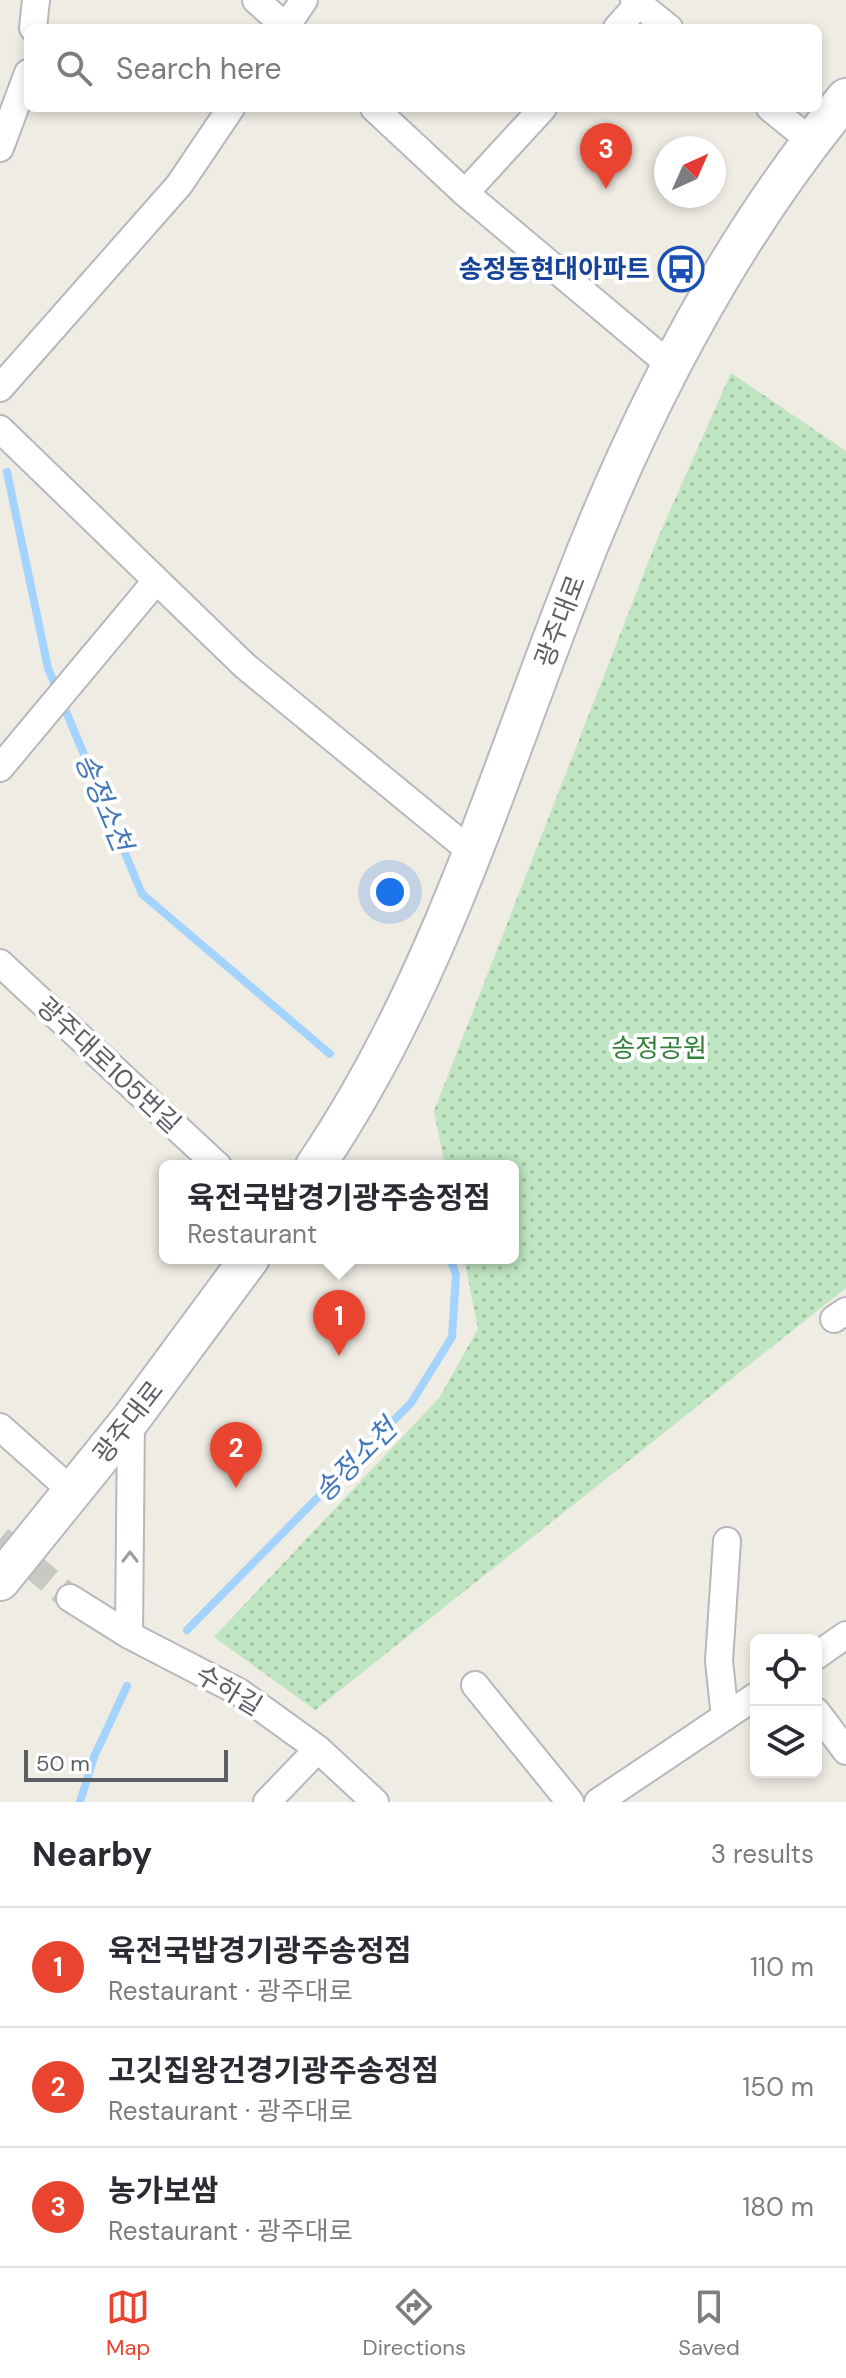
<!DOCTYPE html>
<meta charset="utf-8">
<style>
body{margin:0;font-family:"DM Sans","Noto Sans KR",sans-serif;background:#f7f7f7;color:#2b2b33}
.controls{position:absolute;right:24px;bottom:24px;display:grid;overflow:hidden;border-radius:12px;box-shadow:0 4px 12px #0003}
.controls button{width:72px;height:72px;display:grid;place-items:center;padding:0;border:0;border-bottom:2px solid #e1e1e2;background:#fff;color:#2b2b33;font:40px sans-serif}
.compass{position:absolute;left:654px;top:136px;width:72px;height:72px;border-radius:50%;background:#fff;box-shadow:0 4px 12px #0003;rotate:45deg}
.scale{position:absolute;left:24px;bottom:20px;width:204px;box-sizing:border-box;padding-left:8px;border:4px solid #5b5f64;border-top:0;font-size:22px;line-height:28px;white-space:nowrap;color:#5b5f64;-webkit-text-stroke:6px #fff;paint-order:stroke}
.you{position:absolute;left:390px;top:892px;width:28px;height:28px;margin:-20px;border:6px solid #fff;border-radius:50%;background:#1a73e8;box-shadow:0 0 0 12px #1a73e833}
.badge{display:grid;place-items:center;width:52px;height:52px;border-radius:50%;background:#e8442f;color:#fff;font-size:26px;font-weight:700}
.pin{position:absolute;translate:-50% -66px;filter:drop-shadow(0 2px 4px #0008)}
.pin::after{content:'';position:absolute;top:42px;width:28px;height:24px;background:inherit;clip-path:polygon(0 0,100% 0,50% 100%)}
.popup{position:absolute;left:159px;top:1160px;width:360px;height:104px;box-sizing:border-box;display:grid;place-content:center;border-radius:12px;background:#fff;filter:drop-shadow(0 2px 6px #0005);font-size:26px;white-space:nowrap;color:#7c7c81}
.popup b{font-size:30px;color:#2b2b33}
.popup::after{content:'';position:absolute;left:50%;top:100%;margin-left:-16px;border:16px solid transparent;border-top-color:#fff}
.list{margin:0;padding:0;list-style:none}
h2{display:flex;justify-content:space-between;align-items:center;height:104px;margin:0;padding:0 32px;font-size:34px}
h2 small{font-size:26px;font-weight:400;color:#7c7c81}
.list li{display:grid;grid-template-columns:52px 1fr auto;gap:24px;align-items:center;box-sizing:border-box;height:120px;padding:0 32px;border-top:2px solid #e1e1e2}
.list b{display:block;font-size:30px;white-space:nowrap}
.list p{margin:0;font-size:26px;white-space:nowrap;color:#7c7c81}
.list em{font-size:26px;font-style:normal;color:#7c7c81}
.icon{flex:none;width:44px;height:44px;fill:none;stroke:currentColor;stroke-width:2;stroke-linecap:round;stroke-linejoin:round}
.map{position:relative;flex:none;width:846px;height:1802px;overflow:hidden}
.search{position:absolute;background:#fff;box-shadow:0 4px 12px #0003;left:24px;right:24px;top:24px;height:88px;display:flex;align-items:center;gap:20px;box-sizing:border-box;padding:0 28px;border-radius:12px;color:#7c7c81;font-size:30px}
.sheet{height:464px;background:#fff}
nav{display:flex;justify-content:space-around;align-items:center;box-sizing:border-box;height:112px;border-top:2px solid #e1e1e2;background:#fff;font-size:22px;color:#7c7c81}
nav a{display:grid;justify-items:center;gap:4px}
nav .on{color:#e8442f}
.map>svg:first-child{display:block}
</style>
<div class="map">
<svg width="846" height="1802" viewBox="0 0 846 1802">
<defs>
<pattern id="park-dots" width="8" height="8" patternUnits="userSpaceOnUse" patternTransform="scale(2)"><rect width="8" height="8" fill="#bfe5c1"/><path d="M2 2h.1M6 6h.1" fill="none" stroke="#9ebda0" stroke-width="1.8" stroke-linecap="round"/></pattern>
</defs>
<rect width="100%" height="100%" fill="#eeece3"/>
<path fill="url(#park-dots)" d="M731 373 846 451V1288L315 1710 214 1637 439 1398 478 1329 464 1258H513V1166H445L434 1111 657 540Z"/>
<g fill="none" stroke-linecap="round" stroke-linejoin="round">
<path stroke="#a3d3fe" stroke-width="8" d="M7 472 48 668 142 894 330 1054
M187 1630 411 1403 452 1337 456 1275 450 1258
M80 1802 94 1757 127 1686"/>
<path stroke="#c9c9c3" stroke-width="26" stroke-dasharray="26 13" stroke-linecap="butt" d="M0 1539 70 1598"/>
<g stroke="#b6b8bd" stroke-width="30">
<path id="street" d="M256 0 287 28
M634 0 669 28
M33 28 36 0
M285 28 304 0
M617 28 642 0
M374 108 465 193 670 365
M770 108 811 141
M0 148 28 73
M465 193 543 108
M0 388 179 185 231 108
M0 429 245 666 474 854
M0 768 156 581
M0 963 218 1166
M834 1319 846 1311
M0 1427 73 1492
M70 1598 129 1635 239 1692 318 1749 375 1802
M129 1635 131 1419
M816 1656 846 1635
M475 1685 570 1802
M816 1711 846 1751
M725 1717 719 1661 727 1541
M267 1802 318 1749
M598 1802 756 1696"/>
</g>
<g stroke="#b7b9bf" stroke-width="42">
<path id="secondary" d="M315 1166C434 991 494 788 570 593 637 417 725 244 846 98
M0 1581 131 1419 250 1258"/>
</g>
<use href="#street" stroke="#fff" stroke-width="26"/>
<use href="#secondary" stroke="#fff" stroke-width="38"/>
</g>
<defs><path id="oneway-chevron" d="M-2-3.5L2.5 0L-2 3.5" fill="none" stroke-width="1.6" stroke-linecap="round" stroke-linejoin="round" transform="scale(2)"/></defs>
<use stroke="#9d9fa2" href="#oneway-chevron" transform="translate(130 1557) rotate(-90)"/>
<defs>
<g id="bus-ring" transform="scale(2.3)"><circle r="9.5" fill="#fff" stroke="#1a4fb4" stroke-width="1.5"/><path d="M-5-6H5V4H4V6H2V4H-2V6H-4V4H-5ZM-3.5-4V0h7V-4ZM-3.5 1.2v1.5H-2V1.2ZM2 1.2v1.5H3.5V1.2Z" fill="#1a4fb4"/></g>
</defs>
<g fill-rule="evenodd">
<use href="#bus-ring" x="681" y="269"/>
</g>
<g text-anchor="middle" stroke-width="8" stroke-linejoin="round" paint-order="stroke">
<g font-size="26" font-weight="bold" fill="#164399" stroke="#fff" text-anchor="end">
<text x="650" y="278">송정동현대아파트</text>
</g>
<g font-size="26" fill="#5b5f64" stroke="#fff">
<text transform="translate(560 621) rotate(-69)" y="9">광주대로</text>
<text transform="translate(109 1065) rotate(43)" y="9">광주대로105번길</text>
<text transform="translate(128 1422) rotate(-52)" y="9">광주대로</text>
<text transform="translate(229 1690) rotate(31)" y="9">수하길</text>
</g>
<g font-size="26" fill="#34813b" stroke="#fff">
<text x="659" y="1057">송정공원</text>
</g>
<g font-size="28" font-style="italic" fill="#4278b9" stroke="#fff">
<text transform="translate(104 802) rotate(67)" y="10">송정소천</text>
<text transform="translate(355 1460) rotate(-45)" y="10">송정소천</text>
</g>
</g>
</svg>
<div class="controls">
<button><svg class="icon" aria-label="locate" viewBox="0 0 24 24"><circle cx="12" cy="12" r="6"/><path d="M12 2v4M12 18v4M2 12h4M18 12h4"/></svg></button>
<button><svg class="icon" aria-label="layers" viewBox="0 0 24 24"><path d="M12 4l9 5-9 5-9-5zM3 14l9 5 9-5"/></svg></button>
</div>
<svg class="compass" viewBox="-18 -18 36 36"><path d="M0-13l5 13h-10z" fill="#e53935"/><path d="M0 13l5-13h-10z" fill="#7c7c81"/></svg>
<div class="scale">50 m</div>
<div class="you"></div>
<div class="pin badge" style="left:339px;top:1356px">1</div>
<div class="popup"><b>육전국밥경기광주송정점</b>Restaurant</div>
<div class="pin badge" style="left:236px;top:1488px">2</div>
<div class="pin badge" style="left:606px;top:189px">3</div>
<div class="search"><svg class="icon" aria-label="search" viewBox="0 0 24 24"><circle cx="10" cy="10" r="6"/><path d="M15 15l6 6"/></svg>Search here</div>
</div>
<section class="sheet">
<h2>Nearby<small>3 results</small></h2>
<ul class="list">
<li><span class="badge">1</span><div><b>육전국밥경기광주송정점</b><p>Restaurant · 광주대로</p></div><em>110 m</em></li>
<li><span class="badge">2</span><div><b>고깃집왕건경기광주송정점</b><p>Restaurant · 광주대로</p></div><em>150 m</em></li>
<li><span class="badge">3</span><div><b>농가보쌈</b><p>Restaurant · 광주대로</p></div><em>180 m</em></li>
</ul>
</section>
<nav>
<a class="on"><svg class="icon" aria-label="map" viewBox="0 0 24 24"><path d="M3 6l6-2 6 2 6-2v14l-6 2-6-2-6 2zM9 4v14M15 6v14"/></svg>Map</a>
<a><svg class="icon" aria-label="directions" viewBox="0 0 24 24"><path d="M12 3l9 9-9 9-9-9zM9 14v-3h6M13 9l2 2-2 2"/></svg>Directions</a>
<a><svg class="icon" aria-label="saved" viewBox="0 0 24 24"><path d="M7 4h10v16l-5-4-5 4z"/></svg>Saved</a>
</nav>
